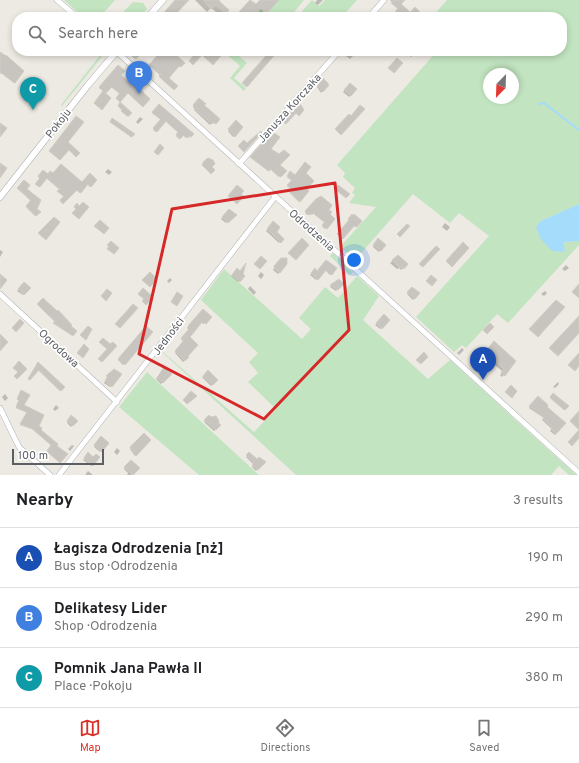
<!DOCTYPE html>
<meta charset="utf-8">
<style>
body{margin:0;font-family:Overpass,sans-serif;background:#f6f6f6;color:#202124}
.compass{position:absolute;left:483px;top:68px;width:36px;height:36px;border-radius:50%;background:#fff;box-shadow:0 2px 6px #0003;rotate:203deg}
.scale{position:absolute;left:12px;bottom:10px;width:92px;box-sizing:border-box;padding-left:4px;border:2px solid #5b5f63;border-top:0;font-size:11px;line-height:14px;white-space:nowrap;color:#5b5f63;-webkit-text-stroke:3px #fff;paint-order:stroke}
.you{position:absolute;left:354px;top:260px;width:14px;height:14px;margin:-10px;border:3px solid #fff;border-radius:50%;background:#1a73e8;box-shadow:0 0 0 6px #1a73e833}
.badge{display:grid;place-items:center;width:26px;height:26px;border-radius:50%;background:#d93025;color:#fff;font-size:13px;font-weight:700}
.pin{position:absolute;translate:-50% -33px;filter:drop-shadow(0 1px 2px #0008)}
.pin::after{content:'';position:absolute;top:21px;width:14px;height:12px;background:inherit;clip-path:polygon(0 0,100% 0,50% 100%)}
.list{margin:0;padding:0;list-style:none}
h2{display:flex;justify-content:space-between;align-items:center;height:52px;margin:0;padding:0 16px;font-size:17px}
h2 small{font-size:13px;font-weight:400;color:#757577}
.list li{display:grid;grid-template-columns:26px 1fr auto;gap:12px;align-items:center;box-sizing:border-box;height:60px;padding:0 16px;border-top:1px solid #e0e0e0}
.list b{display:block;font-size:15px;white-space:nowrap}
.list p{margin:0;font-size:13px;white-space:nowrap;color:#757577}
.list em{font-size:13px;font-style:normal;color:#757577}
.icon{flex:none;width:22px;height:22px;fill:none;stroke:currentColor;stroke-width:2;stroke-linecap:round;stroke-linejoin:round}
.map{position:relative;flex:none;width:579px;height:475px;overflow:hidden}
.search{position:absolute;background:#fff;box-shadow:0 2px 6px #0003;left:12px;right:12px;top:12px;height:44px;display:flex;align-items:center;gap:10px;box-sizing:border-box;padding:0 14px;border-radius:16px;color:#757577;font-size:15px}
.sheet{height:232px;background:#fff}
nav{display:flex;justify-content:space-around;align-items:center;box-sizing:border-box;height:56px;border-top:1px solid #e0e0e0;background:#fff;font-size:11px;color:#757577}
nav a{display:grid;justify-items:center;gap:2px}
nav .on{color:#d93025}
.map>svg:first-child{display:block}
</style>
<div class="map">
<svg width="579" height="475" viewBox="0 0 579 475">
<rect width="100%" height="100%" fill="#edeae3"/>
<path fill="#c2e4c0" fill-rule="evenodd" d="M64 0H115L100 17H83Z
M279 0H304L290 17H283L280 14 278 17H253L261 8 266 13Z
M312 0 319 6 325 0H357L342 17H297Z
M447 0H579V204L541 221 563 244 565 242 579 241V245L508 323 497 314 466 348 462 345 454 352 416 317 489 236 459 213 450 223 413 194 355 260 340 247 376 207 349 203 355 195 352 193 355 188 343 177 345 173 337 165 437 51H562V17H432ZM489 74H513V98H489Z
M133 2 143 3 147 9 140 17H118Z
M98 51H104V54L62 106 61 105 101 54Z
M225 51H233L247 63 234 78 246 88 244 91 230 78 240 66 224 52Z
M333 253 353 272 350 275 330 256Z
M224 269 302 339 311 329 299 318 325 287 338 298 357 276 379 296 363 320 428 379 450 360 576 475H569L559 466 551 475H296L161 351H162L254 432 276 409 248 382 258 373 249 362 258 353 201 300Z
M147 372 259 475H199L119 407Z"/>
<path fill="#a5dbfb" d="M579 204V241L565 242 563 244 565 250 563 252 552 251 541 239 536 227 541 221Z"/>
<path fill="#0003" d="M195 0H217L228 10 222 17 211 8 207 12Z
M261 0H277L261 17 255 13 251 17H235L246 5H256Z
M317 0H323L318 5 315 3Z
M394 0H403L400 5 404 17H399L394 13 398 9 391 3Z
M131 51H146L142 54 141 53 135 59 129 54Z
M161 51H173L172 52 183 63 180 67 178 65 167 78 176 86 173 89 159 77 161 76 150 66Z
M350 51H358L350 59 346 56Z
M384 51H390L387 54Z
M407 51H417L411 57 406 52Z
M0 53 23 71 14 83 1 73 0 74Z
M118 66 119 75 149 99 142 106 127 92 119 101 116 99 120 94 111 87 105 94 101 109 95 104 104 92 99 88Z
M323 79 328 83 321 93 317 87Z
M350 84 356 89 349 97 343 92Z
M199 99 203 105 219 119 215 124 212 122 210 125 194 110 195 109 193 107Z
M159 105 192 134 189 137 188 136 186 138 183 135 179 139 176 136 179 133 165 121 156 132 153 130 161 120 152 113Z
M140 117 143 119 138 124 136 122Z
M112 119 133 134 131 137 110 122Z
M236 122 242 127 233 137 228 131Z
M269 138 270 149 279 165 285 171 279 177 270 169 268 171 251 158Z
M108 169 112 172 109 175 105 172Z
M43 171 48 175 82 183 96 180 90 187 87 184 79 193 76 189 62 203 60 201 64 197 58 192 60 190 46 178 39 187 36 185 40 179 38 177Z
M291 173 295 176 304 174 305 190 308 191 299 202 289 192 291 190 287 186 292 181 287 177Z
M24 181 26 189 36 209 39 212 35 216 26 207 31 201 18 189Z
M317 199 334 219 325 229 322 226 325 223 314 214 308 215 305 213Z
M229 210 236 215 226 223 221 219Z
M273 223 275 232 283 239 279 243 266 231Z
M445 223 450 227 447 231 442 227Z
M378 240 385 245 379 252 373 247Z
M0 250 3 252 0 257Z
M398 256 407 264 401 270 399 268 397 269 390 263Z
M279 261 286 264 278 274 273 270Z
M326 261 336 268 330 275 325 270 316 280 310 275 315 270 317 272Z
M566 265 569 268 565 271 562 269Z
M237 270 244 276 238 282 231 276Z
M261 272 264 275 261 279 258 276Z
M170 278 172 280 169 283 167 281Z
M339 280 342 284 336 291 330 287Z
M24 283 29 288 23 295 17 291Z
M250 286 256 292 254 295 248 289Z
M412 288 418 293 413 300 407 294Z
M545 291 547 293 544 296 541 294Z
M43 300 64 316 55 322 38 305Z
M203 310 211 317 204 324 201 322 188 337 186 356 188 357 183 362 175 353 184 342 181 339 189 330 187 328Z
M384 316 388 320 380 329 375 325Z
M146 328 151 332 123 365 118 360Z
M494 343 515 361 502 377 500 375 503 372 483 355Z
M462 348 464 350 459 355 457 353Z
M38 363 63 387 60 391 38 370 28 379Z
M163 369 170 374 161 384 156 379Z
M208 372 217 380 211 386 202 377Z
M109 373 120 375 110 387 104 383Z
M558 382 559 384 555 388 553 387Z
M22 392 23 405 38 426 39 430 56 446 63 459 59 462 47 452 52 446 32 429 20 425 28 413 16 408 19 401 17 399Z
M5 394 8 398 5 401 2 397Z
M553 394 567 406 564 410 550 398Z
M538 397 564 424 555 435 550 431 552 429 542 420 544 418 529 408Z
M56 405 59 408 55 411 53 409Z
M579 412V430L571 422Z
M209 416 217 419 220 425 214 431 204 422Z
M70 418 76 421 71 427 67 423Z
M144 435 150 440 135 456 130 449Z
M101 438 108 443 100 452 94 447Z
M72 445 74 446 70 451 68 449Z
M117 448 120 451 117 455 114 452Z
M88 454 93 458 99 457 91 466 83 460Z
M249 454 257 461 264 462 256 471 252 467 254 465 246 457Z
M131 461 138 468 131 475H127L128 473 124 469Z
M88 471 93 475H85Z"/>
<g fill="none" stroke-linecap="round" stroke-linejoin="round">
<path stroke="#a5dbfb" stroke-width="2" d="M539 104 544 103 579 130"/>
</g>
<path fill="#c8c5c0" stroke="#d1cbc1" d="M175 0H189L173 17H160Z
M203 0H220L219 1 229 10 226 14 216 5 211 9Z
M250 0 256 4 260 0H279L266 14 261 8 253 17H240L237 14Z
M390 0H405L401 4 410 12 406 17H401L395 12 398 8Z
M415 7 422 14 419 17H406Z
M127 51H144L136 59Z
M161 51H172L185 63 181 67 179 66 169 78 178 86 174 90 159 76 161 74 149 65Z
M197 51H225L213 65 202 55 193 65 189 61Z
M270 51H278L247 87 242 83Z
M0 52 6 56V55L24 71 15 83 0 72Z
M397 58 403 63 394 73 388 68Z
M118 65 125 71 121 75 133 86 137 81 140 84 138 87 150 99 143 107 128 93 120 102 116 98 120 93 112 87 106 93 99 87Z
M323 78 329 85 323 92 317 85Z
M350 83 357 89 351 96 344 90Z
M103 91 111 98 102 110 94 103Z
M199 98 206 104 204 105 220 119 216 124 214 122 212 124 194 109 196 107 193 105Z
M120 102 132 113 129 116H127L121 111 122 110 118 106Z
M299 102 304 110 299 116 296 113 286 124 282 121Z
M159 104 194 134 191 137 189 136 188 138 184 135 180 139 176 135 178 132 166 121 157 132 153 128 161 119 152 112Z
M360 105 365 109 341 135 335 129 349 114 351 116Z
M76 116 84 122 68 142 80 153 76 157 69 150 60 160 49 151Z
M112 118 135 134 132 137 110 122Z
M236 120 243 127 235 137 228 129Z
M0 123 7 128 0 137Z
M261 131 262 132 244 152 238 146 244 140 247 143Z
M274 133 280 137 271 149 279 154 284 150 290 155 280 165 287 171 281 177 271 169 269 171 250 157 268 137 270 138Z
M160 144 164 148 158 155 154 152Z
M208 158 213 160 215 164 212 167 215 170 211 174 202 165 204 161Z
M305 162 311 167 306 173 314 181 307 189 309 191 300 202 289 191 291 189 287 185 292 180 287 176 290 171 295 175Z
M0 163 7 168 0 178Z
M61 164 82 182 90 173 97 180 91 187 88 184 81 193 77 190 63 204 60 200 64 196 57 191 60 189 47 178 40 187 35 184 40 178 38 176 43 170 48 174 50 171 53 173Z
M24 180 30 185 27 189 41 200 37 209 41 212 36 216 26 206 31 200 17 188Z
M237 185 244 191 241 194 244 196 237 204 228 196Z
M338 185 350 194 346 198 335 189Z
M321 196 332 205 329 210 332 212 330 214 335 219 327 229 322 225 325 222 315 213H311L309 215 305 211 316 199Z
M83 202 89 207 79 219 72 213 76 209 74 207 77 203 79 206Z
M229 209 237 215 228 223 222 217Z
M352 214 353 216 354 214 362 221 357 227 354 226 343 239 337 234 349 220 348 219Z
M54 217 60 222 46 240 38 233Z
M100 220 109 228 104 234 94 226Z
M273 221 280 227 277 232 284 239 281 243 267 229Z
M407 224 410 226 400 237 397 234Z
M302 238 309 245 296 260 288 253Z
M378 238 386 245 381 251 373 245Z
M111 241 119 248 114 254 107 249 109 246 107 245Z
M463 242 469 248 452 267 446 261Z
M436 246 440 249 423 267 419 264Z
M398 255 408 264 404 269 402 267 400 268 392 260Z
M261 256 267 261 260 269 254 264Z
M281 258H287V264L280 273 274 268V266Z
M326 260 337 268 332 275 326 270 318 280 311 273 315 268 317 271Z
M246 263 243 274 245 276 240 282 232 275 237 268 240 271Z
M150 272 157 279 150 287 142 280Z
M0 274 7 280 0 289Z
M431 275 437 280 432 286 426 281Z
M339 279 344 284 338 290 330 285Z
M24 282 31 288 24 295 18 289Z
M579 284V298L572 292Z
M412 287 420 293 415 299 407 292Z
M143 288 153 297 146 305 142 301 144 299 138 294Z
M107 289 112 293 106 301 101 296Z
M177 292 183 296 177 306 171 302Z
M43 298 57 311 58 310 72 325 71 326 77 331 73 336 53 323 55 321 37 304Z
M556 300 565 307 538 337 529 329Z
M133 304 138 308 120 328 115 324Z
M203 309 212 317 206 324 203 321 190 337 198 345 188 356 189 357 185 361 175 351 184 340 181 338 190 328 188 326Z
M384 314 390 320 382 329 376 323Z
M579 316V333L558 356 549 348Z
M20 319 24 323 16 332 12 328Z
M490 323 494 327 487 334 483 330Z
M88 326 92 329 86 340 80 335Z
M146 326 153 332 125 365 118 359Z
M0 334 8 342 0 351Z
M103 338 110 344 113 342 117 346 102 362 98 359 107 349 99 342Z
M494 341 516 361 505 376 501 373 504 369 485 352Z
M84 344 89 349 83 358 77 353Z
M424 352 428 357 421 364 416 360Z
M579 353V366L575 371 568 365Z
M19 361 27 369 17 379 14 376 18 372 13 368Z
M38 362 65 387 61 391 39 370 30 380 28 379Z
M164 367 172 374 163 383 157 378Z
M114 369 122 374 112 387 105 381 108 377 106 376Z
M208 370 218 380 213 385 203 376Z
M511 385 517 391 512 398 505 392Z
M21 390 30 395 24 405 44 415 39 426 42 428 41 430 58 444 57 446 68 454 60 463 47 451 51 445 33 429 20 424 27 412 16 407 19 400 17 399Z
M191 391 197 396 187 404 183 400Z
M553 393 569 406 565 410 550 397Z
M538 396 548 405 547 407 566 423 556 434 551 429 552 427 543 419 544 417 529 406Z
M579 411V429L570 421Z
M71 415 78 421 73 426 67 421Z
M209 415 211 417 216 416 219 421 218 423 221 425 216 430 204 420Z
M579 430V438L572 446 568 442Z
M144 433 151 440 136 456 130 447Z
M101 436 109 443 102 452 94 445Z
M88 452 93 457 96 454 100 457 93 466 84 458Z
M249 452 257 459 259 457 266 462 258 470 252 465 254 463 246 455Z
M131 460 140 468 133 475 124 467Z"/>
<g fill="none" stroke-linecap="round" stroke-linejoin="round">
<g stroke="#b0b4b7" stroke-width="6">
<path id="minor" d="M57 0 77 17
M369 17 384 0
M116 51 579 473
M239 164 339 51
M0 294 117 402
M0 408 19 447 50 475
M59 475 275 197"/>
</g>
<g stroke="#b0b4b7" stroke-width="7">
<path id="tertiary" d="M148 17 163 0
M0 197 88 85 117 51"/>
</g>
<use href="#minor" stroke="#fff" stroke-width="5"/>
<use href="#tertiary" stroke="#fff" stroke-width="6"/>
</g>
<path fill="none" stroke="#d62828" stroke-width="3" stroke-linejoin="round" d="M335 183 349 330 264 419 139 354 172 209Z"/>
<g text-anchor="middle" stroke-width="3.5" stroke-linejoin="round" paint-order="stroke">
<g font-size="11" fill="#5b5f63" stroke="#fff">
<text transform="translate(289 108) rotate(-48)" y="4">Janusza Korczaka</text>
<text transform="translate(58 123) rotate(-52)" y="4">Pokoju</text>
<text transform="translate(312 230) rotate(42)" y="4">Odrodzenia</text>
<text transform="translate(168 336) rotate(-53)" y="4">Jedności</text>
<text transform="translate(59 348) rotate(43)" y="4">Ogrodowa</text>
</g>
</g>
</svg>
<svg class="compass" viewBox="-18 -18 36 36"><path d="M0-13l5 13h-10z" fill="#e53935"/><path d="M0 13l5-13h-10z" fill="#757577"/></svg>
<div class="scale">100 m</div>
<div class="you"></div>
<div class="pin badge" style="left:483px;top:380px;background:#1a4fb4">A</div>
<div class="pin badge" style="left:139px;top:94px;background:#3f7fe0">B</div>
<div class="pin badge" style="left:33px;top:110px;background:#0f9aa8">C</div>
<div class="search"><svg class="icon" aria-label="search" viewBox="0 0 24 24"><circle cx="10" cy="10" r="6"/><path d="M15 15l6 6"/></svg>Search here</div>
</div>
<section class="sheet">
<h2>Nearby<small>3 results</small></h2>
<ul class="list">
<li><span class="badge" style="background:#1a4fb4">A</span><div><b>Łagisza Odrodzenia [nż]</b><p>Bus stop · Odrodzenia</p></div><em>190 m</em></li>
<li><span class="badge" style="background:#3f7fe0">B</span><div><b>Delikatesy Lider</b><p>Shop · Odrodzenia</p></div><em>290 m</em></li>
<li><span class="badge" style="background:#0f9aa8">C</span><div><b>Pomnik Jana Pawła II</b><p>Place · Pokoju</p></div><em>380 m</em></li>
</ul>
</section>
<nav>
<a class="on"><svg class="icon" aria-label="map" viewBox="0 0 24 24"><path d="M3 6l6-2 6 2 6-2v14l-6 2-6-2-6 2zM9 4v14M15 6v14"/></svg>Map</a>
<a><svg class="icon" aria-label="directions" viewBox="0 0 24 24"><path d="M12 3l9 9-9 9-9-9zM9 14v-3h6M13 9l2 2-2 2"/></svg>Directions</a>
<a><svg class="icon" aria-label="saved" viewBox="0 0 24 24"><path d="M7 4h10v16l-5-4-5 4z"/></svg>Saved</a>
</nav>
